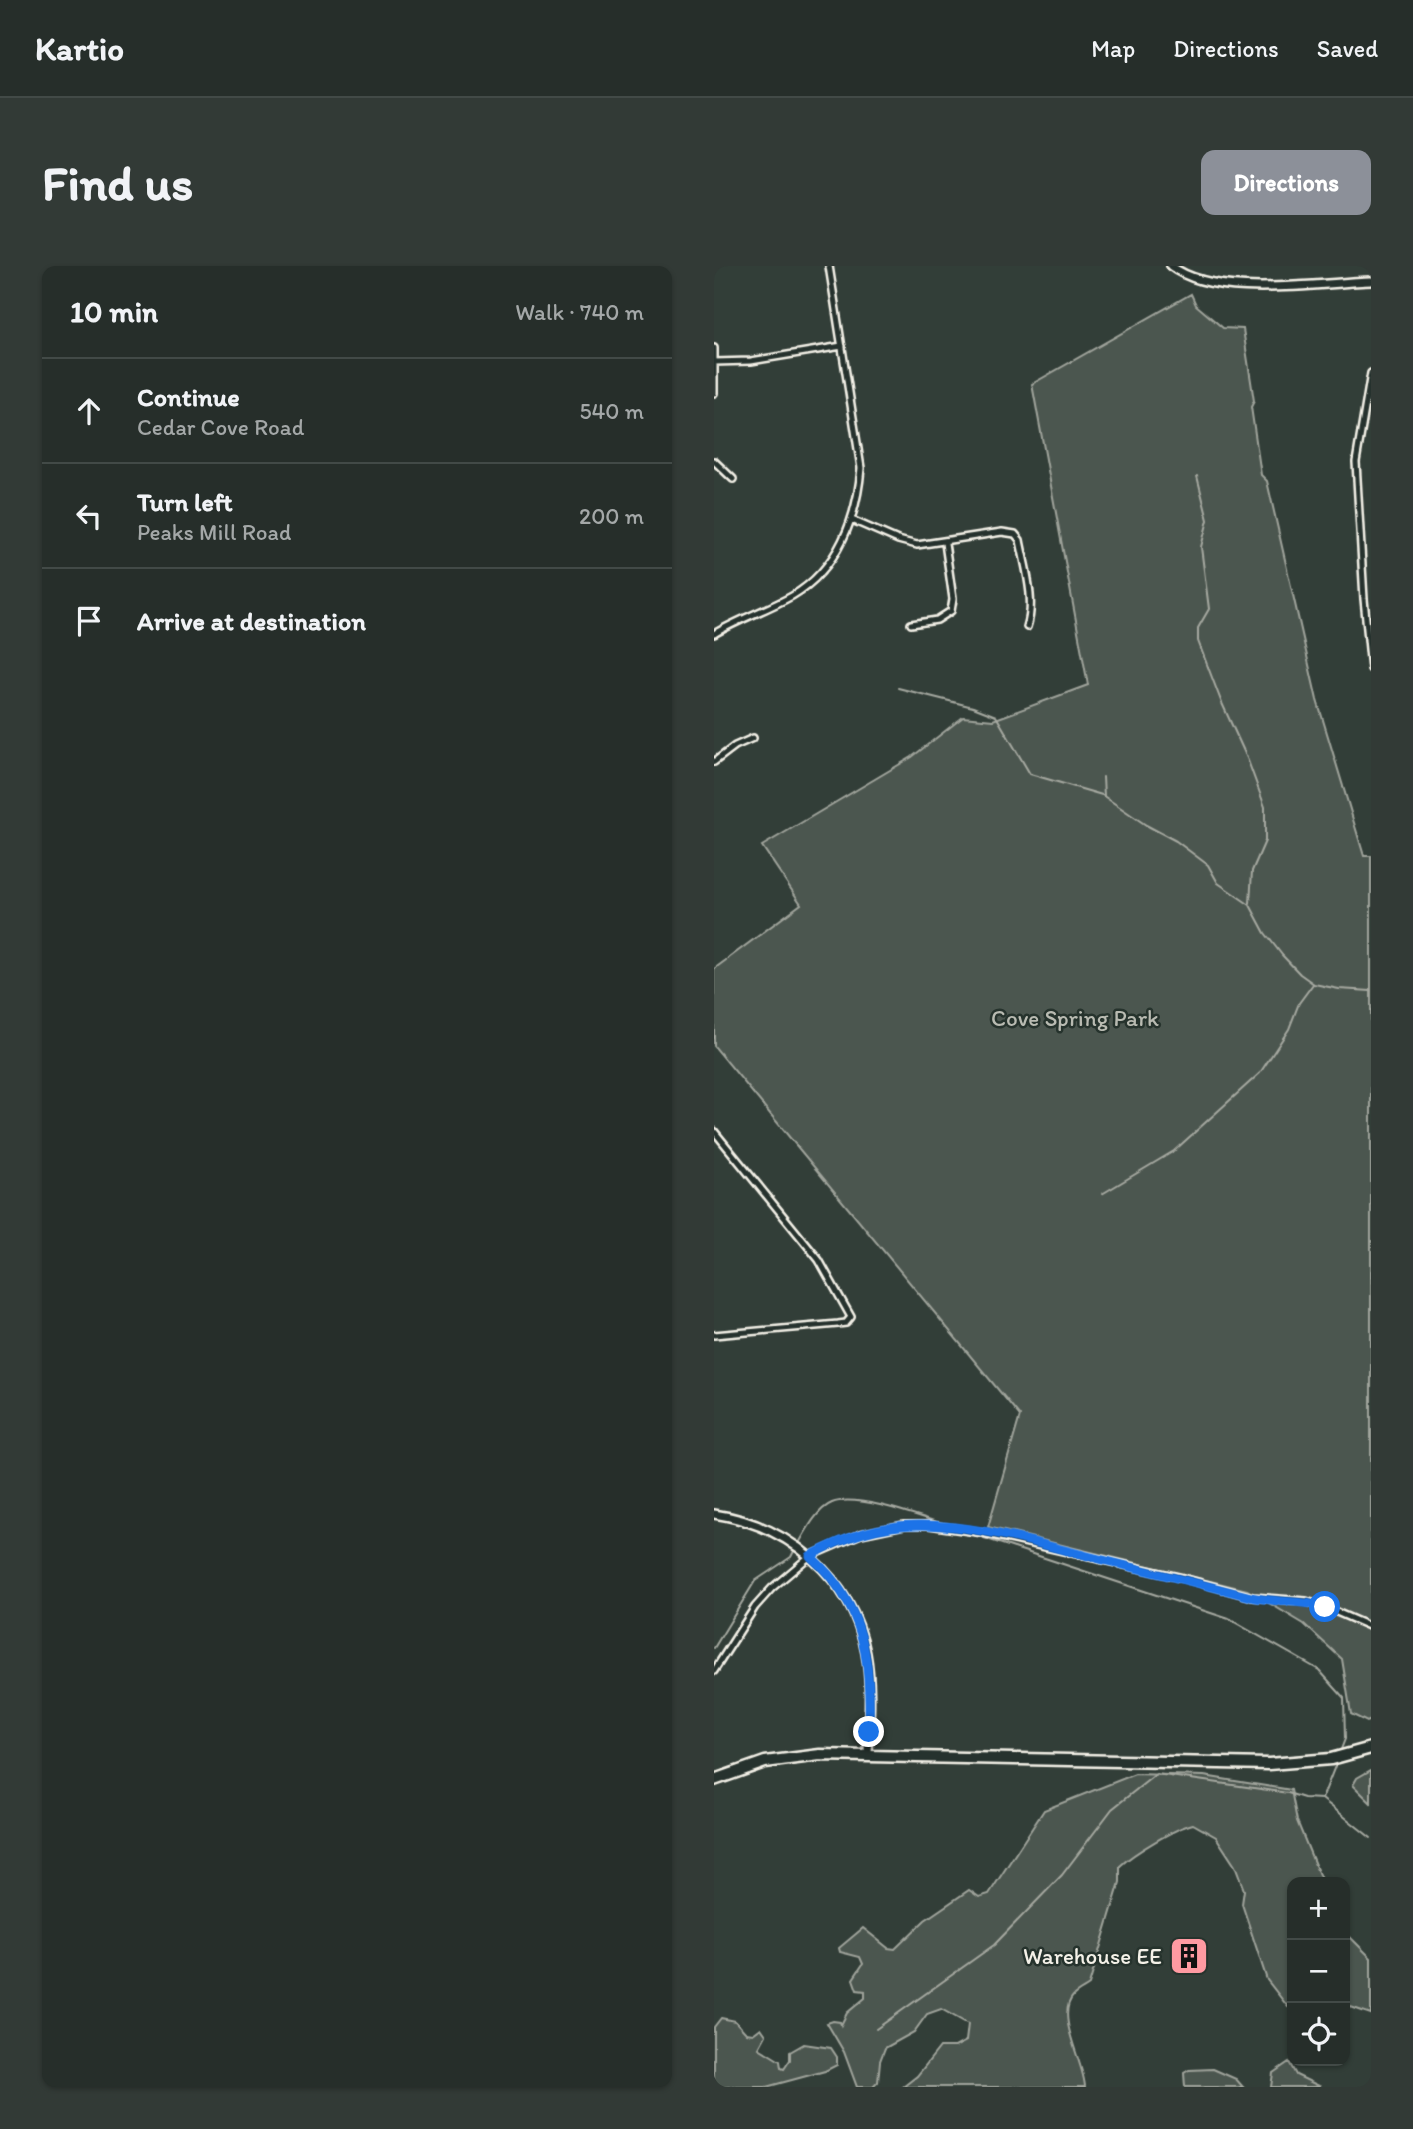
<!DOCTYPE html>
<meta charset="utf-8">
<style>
body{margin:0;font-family:Itim,sans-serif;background:#323a36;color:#f1f3f6}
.controls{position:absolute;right:21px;bottom:21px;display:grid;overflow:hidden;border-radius:14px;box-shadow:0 2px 5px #0004}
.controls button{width:63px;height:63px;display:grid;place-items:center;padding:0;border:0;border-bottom:2px solid #424a47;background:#262e2a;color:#f1f3f6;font:35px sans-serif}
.stop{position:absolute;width:21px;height:21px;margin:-16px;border:5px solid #1a73e8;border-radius:50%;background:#fff}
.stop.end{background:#1a73e8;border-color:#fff;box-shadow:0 2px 7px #0008}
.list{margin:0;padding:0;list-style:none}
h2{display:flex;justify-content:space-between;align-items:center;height:91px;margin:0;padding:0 28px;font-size:30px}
h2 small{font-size:23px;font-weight:400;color:#a4a8a8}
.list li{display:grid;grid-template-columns:46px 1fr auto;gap:21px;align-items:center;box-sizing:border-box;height:105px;padding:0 28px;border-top:2px solid #424a47}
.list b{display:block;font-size:26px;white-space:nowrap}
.list p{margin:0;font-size:23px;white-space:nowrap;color:#a4a8a8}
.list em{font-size:23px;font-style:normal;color:#a4a8a8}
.icon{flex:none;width:38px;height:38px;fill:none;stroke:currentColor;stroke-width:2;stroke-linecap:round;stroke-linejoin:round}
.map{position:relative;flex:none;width:657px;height:1821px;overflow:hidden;border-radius:14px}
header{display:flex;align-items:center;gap:42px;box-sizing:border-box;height:98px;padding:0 35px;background:#262e2a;border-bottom:2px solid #424a47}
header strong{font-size:33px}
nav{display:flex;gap:38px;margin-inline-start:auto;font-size:24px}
.intro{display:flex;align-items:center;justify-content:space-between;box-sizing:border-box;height:168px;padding:0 42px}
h1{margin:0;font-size:49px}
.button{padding:18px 32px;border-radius:14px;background:#8c9099;color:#fff;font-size:24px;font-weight:700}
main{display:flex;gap:42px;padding:0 42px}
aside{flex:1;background:#262e2a;border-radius:14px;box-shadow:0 2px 5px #0004}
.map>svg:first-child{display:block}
</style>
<header>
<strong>Kartio</strong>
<nav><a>Map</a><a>Directions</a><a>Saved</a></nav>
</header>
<div class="intro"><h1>Find us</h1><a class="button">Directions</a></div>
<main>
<aside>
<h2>10 min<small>Walk · 740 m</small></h2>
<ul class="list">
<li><svg class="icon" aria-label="ahead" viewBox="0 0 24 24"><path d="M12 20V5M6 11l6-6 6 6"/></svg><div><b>Continue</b><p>Cedar Cove Road</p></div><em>540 m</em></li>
<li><svg class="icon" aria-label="left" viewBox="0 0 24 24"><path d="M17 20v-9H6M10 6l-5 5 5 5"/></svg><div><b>Turn left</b><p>Peaks Mill Road</p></div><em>200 m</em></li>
<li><svg class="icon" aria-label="arrive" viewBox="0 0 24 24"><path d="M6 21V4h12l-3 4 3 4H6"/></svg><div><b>Arrive at destination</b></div></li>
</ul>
</aside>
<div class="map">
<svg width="657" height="1821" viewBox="0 0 657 1821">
<rect width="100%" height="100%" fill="#323e38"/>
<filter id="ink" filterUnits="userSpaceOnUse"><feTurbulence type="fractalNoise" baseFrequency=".0143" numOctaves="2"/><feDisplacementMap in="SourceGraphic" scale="14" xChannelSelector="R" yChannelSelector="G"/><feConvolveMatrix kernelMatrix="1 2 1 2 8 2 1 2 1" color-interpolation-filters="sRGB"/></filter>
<g filter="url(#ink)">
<path fill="#4c564f" stroke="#a0a49c" stroke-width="2" d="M477 28 482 39 509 62 529 63 540 135 537 141 547 209 553 215 603 434 650 590H657V1454L653 1456 637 1448 628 1393 590 1358 533 1324 274 1261 306 1150 0 780V703L87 638 48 580 198 491 249 451 279 454 374 419 318 118Z
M657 1504V1537L639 1519 643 1512Z
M421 1508 490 1510 577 1524 583 1555 608 1616H578V1739L574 1741 553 1714 528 1638 530 1624 521 1600 502 1571 479 1558C461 1562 420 1587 406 1600V1616L375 1719C371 1722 364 1725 360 1729 340 1749 370 1796 371 1821H189L203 1810 226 1781H241L252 1775 254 1758 227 1743 213 1748 200 1766 171 1782 166 1795 164 1816 159 1821H143L130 1786 113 1757 119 1755 126 1756 127 1759 133 1747 151 1732V1725L143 1724 139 1713 149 1698 146 1691 126 1686 125 1682 149 1662 174 1682 181 1683 211 1654 255 1624 265 1631 275 1628 330 1544Z
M631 1666 657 1692V1748L631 1739Z
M7 1752 21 1755 32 1767 39 1768 47 1762 52 1769 45 1782 66 1795 67 1802 70 1803 76 1794V1786L90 1778 117 1782 123 1791V1799L111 1805 52 1821H0V1761Z
M575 1796 582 1809 607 1821H557L559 1807Z
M499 1803 522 1813 529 1821H471L470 1807 475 1804Z"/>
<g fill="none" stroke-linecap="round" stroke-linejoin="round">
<path stroke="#a6a9a1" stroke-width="2" d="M483 210 494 254 487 281 495 343 484 362V375L507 435 533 492 551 541V575L538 605 536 637
M184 422 259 441 282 450 316 508 388 529 432 559 462 575 494 599 504 617 536 639 551 667 568 689 586 708 600 718 625 723 657 725
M389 511 390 530
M388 928 460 885 546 807 575 763 585 737 599 718
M258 1268 515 1353 605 1404 630 1432 631 1473 626 1486
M84 1279C92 1265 103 1243 118 1237 142 1227 205 1250 229 1258
M0 1382 41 1315 77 1291 81 1283
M608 1533 623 1495
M162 1763 280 1679 348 1609 398 1543 442 1508 574 1527 590 1532 608 1533 657 1572"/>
<g stroke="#f4f1e8" stroke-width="10">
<path id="minor" d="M0 82V127
M0 96 37 95 128 80
M657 107 642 196 650 333 657 403
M0 195 19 213
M138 254 184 274 203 279 288 266 301 268 306 274C311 301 322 334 313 361
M197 358 223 354 237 345 239 333 231 277
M0 368C25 353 53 344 78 330 124 303 143 252 147 202L115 0
M0 496 21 480 39 472
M0 865 105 994 137 1051 132 1057 124 1058 0 1069
M0 1405 41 1341 58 1322 96 1290 147 1268 190 1259H215L269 1267 469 1312 539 1331 592 1335 611 1341 657 1361"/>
</g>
<g stroke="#f4f1e8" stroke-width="12">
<path id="tertiary" d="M457 0C501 34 603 17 657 15
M0 1248C74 1259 138 1311 152 1387 158 1420 155 1455 154 1488"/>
</g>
<g stroke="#f4f1e8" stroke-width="15">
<path id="trunk" d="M0 1514 51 1496 106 1489 555 1498 617 1493 657 1482"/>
</g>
<use href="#minor" stroke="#26332d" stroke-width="5"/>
<use href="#tertiary" stroke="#26332d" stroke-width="7"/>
<use href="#trunk" stroke="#26332d" stroke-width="10"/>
</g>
</g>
<g fill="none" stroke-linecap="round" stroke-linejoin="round" filter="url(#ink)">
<path stroke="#1a73e8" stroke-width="9" d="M155 1466C157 1396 152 1339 96 1290 128 1272 166 1259 203 1259 257 1258 314 1275 366 1288 423 1303 480 1316 537 1331 562 1337 587 1334 611 1341"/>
</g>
<defs>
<g id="building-square" transform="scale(2.0125)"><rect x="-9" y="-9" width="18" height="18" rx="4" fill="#ff9aa2" stroke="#26332d"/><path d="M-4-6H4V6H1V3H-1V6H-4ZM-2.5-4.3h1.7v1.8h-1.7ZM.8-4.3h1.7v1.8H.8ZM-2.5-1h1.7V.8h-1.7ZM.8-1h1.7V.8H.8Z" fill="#111"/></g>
</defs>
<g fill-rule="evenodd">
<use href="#building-square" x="475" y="1690"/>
</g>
<g text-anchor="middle" stroke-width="5" stroke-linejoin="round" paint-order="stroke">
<g font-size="23" fill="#b9bbb2" stroke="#26332d">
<text x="361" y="760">Cove Spring Park</text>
</g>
<g font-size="23" fill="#f4f1e8" stroke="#26332d" text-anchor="end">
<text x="448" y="1698">Warehouse EE</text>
</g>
</g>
</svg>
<div class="controls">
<button>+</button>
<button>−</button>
<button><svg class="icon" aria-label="locate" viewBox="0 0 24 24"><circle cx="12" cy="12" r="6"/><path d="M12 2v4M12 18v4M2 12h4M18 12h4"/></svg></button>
</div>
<div class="stop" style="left:611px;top:1341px"></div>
<div class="stop end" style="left:155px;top:1466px"></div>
</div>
</main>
